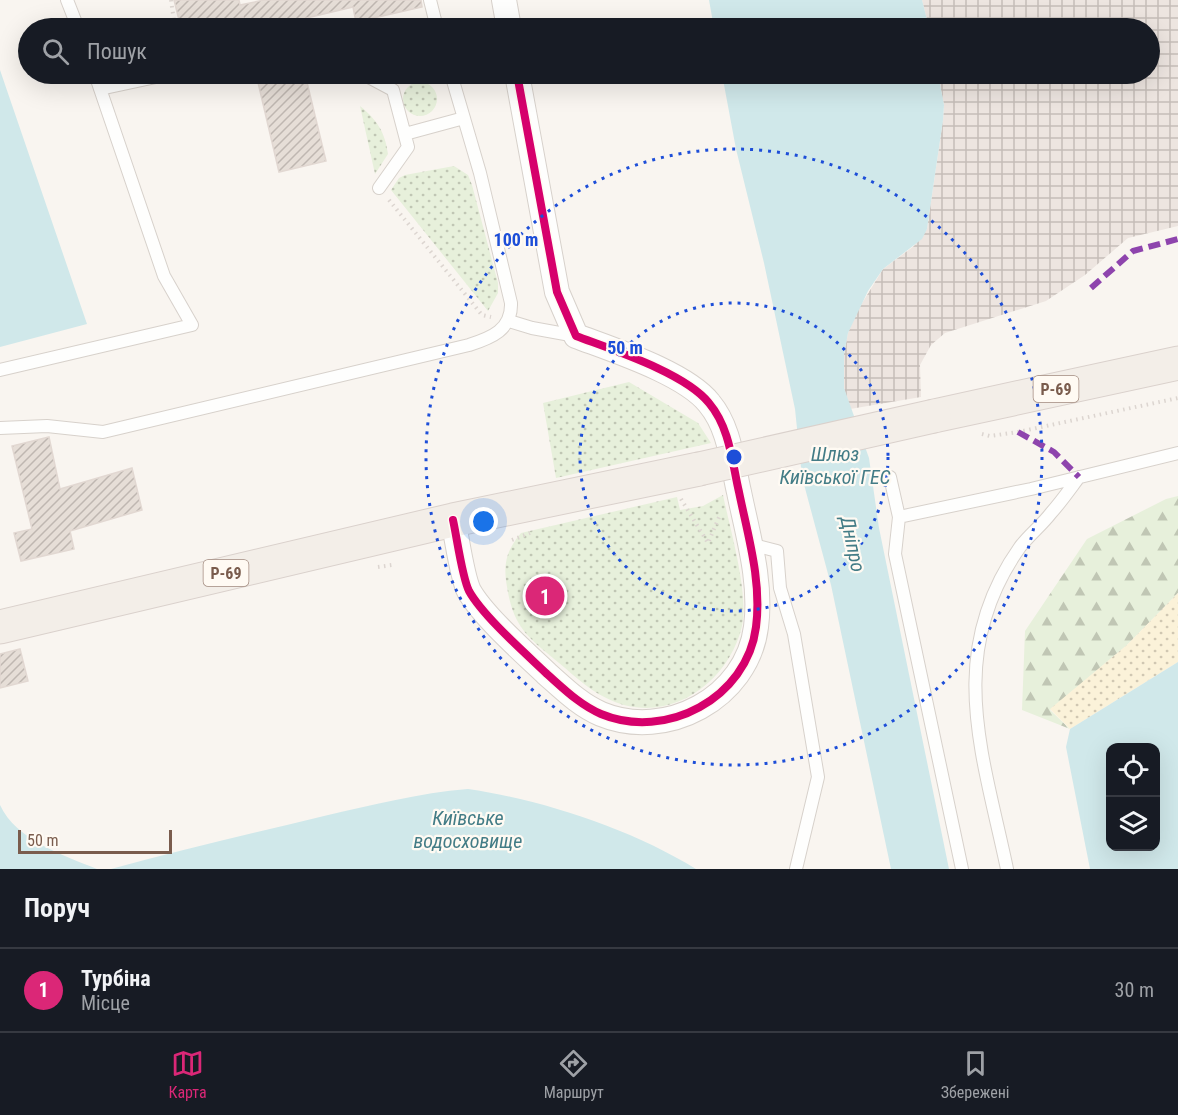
<!DOCTYPE html>
<html lang="uk">
<meta charset="utf-8">
<style>
body{margin:0;font-family:"Roboto Condensed",sans-serif;background:#20242c;color:#f1f3f6}
.controls{position:absolute;right:18px;bottom:18px;display:grid;overflow:hidden;border-radius:12px;box-shadow:0 6px 24px #0002}
.controls button{width:54px;height:54px;display:grid;place-items:center;padding:0;border:0;border-bottom:2px solid #363941;background:#171b24;color:#f1f3f6;font:30px sans-serif}
.scale{position:absolute;left:18px;bottom:15px;width:154px;box-sizing:border-box;padding-left:6px;border:3px solid #7a5c4d;border-top:0;font-size:16px;line-height:21px;white-space:nowrap;color:#7a5c4d;-webkit-text-stroke:4px #fffaf3;paint-order:stroke}
.you{position:absolute;left:484px;top:522px;width:21px;height:21px;margin:-15px;border:4px solid #fff;border-radius:50%;background:#1a73e8;box-shadow:0 0 0 9px #1a73e833}
.badge{display:grid;place-items:center;width:39px;height:39px;border-radius:50%;background:#db2777;color:#fff;font-size:20px;font-weight:700}
.pin{position:absolute;translate:-50% -50%;border:3px solid #fff;box-shadow:0 2px 6px #0006}
.list{margin:0;padding:0;list-style:none}
h2{display:flex;justify-content:space-between;align-items:center;height:78px;margin:0;padding:0 24px;font-size:26px}
h2 small{font-size:20px;font-weight:400;color:#9ea1a6}
.list li{display:grid;grid-template-columns:39px 1fr auto;gap:18px;align-items:center;box-sizing:border-box;height:84px;padding:0 24px;border-top:2px solid #363941}
.list b{display:block;font-size:22px;white-space:nowrap}
.list p{margin:0;font-size:20px;white-space:nowrap;color:#9ea1a6}
.list em{font-size:20px;font-style:normal;color:#9ea1a6}
.icon{flex:none;width:33px;height:33px;fill:none;stroke:currentColor;stroke-width:2;stroke-linecap:round;stroke-linejoin:round}
.map{position:relative;flex:none;width:1178px;height:869px;overflow:hidden}
.search{position:absolute;background:#171b24;box-shadow:0 6px 24px #0002;left:18px;right:18px;top:18px;height:66px;display:flex;align-items:center;gap:15px;box-sizing:border-box;padding:0 21px;border-radius:33px;color:#9ea1a6;font-size:22px}
.sheet{height:162px;background:#171b24}
nav{display:flex;justify-content:space-around;align-items:center;box-sizing:border-box;height:84px;border-top:2px solid #363941;background:#171b24;font-size:16px;color:#9ea1a6}
nav a{display:grid;justify-items:center;gap:3px}
nav .on{color:#db2777}
.map>svg:first-child{display:block}
</style>
<div class="map">
<svg width="1178" height="869" viewBox="0 0 1178 869">
<defs>
<pattern id="industrial-grid" width="8" height="8" patternUnits="userSpaceOnUse" patternTransform="scale(1.5)"><rect width="8" height="8" fill="#ede5e0"/><path d="M0 4h8M4 0v8" fill="none" stroke="#c5bdb8"/></pattern>
<pattern id="grass-dots" width="8" height="8" patternUnits="userSpaceOnUse" patternTransform="scale(1.5)"><rect width="8" height="8" fill="#e7f0db"/><path d="M2 2h.1M6 6h.1" fill="none" stroke="#c0c6b4" stroke-width="1.8" stroke-linecap="round"/></pattern>
<pattern id="forest-firs" width="22" height="20" patternUnits="userSpaceOnUse" patternTransform="scale(1.5)"><rect width="22" height="20" fill="#e7f0db"/><path d="M5 1l3.5 6h-7zM16 11l3.5 6h-7z" fill="#c0c6b4"/></pattern>
<pattern id="sand-dots" width="8" height="8" patternUnits="userSpaceOnUse" patternTransform="scale(1.5)"><rect width="8" height="8" fill="#fbf2d9"/><path d="M2 2h.1M6 6h.1" fill="none" stroke="#d0c7b2" stroke-width="1.8" stroke-linecap="round"/></pattern>
<pattern id="building-hatch" width="6" height="6" patternUnits="userSpaceOnUse" patternTransform="scale(1.5)"><rect width="6" height="6" fill="#e6ded7"/><path d="M-1 1l2-2M0 6l6-6M5 7l2-2" fill="none" stroke="#bfb7b1"/></pattern>
</defs>
<rect width="100%" height="100%" fill="#f9f5f0"/>
<path fill="url(#industrial-grid)" d="M922 0H1178V226L1128 238 1085 275 1046 301 945 333 931 345 920 365 921 397 850 409 844 388V354L848 333 856 313 883 269 914 246 927 229 943 120 944 105 938 74H1150V28H929Z"/>
<path fill="url(#grass-dots)" d="M403 99a17 17 0 1 1 34 0a17 17 0 1 1-34 0Z
M360 106C377 120 385 132 388 154L375 174Z
M454 166 468 175 472 185 498 283V293L488 311 391 190 399 178 405 175Z
M629 382 698 423 711 443 556 478 543 403Z
M723 495C730 529 749 593 742 626 729 682 671 724 615 702 592 693 577 678 559 663 528 637 514 629 507 587 503 564 506 551 521 533L677 497 680 510 703 506Z"/>
<path fill="url(#forest-firs)" d="M1178 496V593L1127 645 1050 710 1070 729 1022 710 1025 631 1087 539 1166 499Z"/>
<path fill="url(#sand-dots)" d="M1178 593V662L1070 729 1050 709 1127 645Z"/>
<path fill="#d0e8ea" fill-rule="evenodd" d="M709 0H922L929 28H714Z
M0 70 87 324 0 347Z
M722 74H938L944 105 943 120 927 229 922 239 883 269 868 291 848 333 844 354V388L869 458 879 528 949 869H891L831 585 802 477 795 409 764 263 736 149Z
M1178 662V869H1090L1066 747 1070 729ZM1110 748H1156V846H1110Z
M468 789C543 800 631 829 696 869H111C182 850 253 833 324 816 372 805 419 793 468 789Z
M0 805C16 840 63 855 97 869H0Z"/>
<path fill="url(#building-hatch)" stroke="#e2d8d2" stroke-width="1.5" d="M174 0H239L240 5 264 0H421L422 7 356 22 353 7 294 21 295 28H245L243 17 194 28H181Z
M256 74H305L326 161 279 172Z
M49 437 60 489 132 468 142 510 70 531 74 549 21 561 14 533 32 529 12 446Z
M20 649 28 681 0 688V654Z"/>
<g fill="none" stroke-linecap="round" stroke-linejoin="round">
<g stroke="#d7d1cb" stroke-width="14">
<path id="lane" d="M67 0 78 28
M430 0 437 28
M363 74 393 90 408 147 379 188
M100 89 170 74
M405 134 464 118
M509 321 532 328 576 336
M0 370 192 325 164 276 95 74
M0 428 47 426 103 432 469 345C491 338 512 330 511 303L480 173 451 74
M890 477 899 517 895 554 962 869
M899 517 1031 489 1178 453
M750 544 777 551 780 588 794 634 818 777 796 869
M1007 869C983 754 944 654 1020 547 1029 535 1042 525 1051 513 1061 502 1070 489 1079 477"/>
</g>
<g stroke="#d7d1cb" stroke-width="26">
<path id="street" d="M504 0 509 28
M453 520C457 538 462 577 469 591 483 616 525 653 547 674 564 689 580 705 601 714 666 741 747 698 756 627 762 582 748 536 739 492 732 462 730 428 709 403 685 373 613 350 576 336L557 292 517 74"/>
</g>
<g stroke="#dad1cc" stroke-width="35">
<path id="primary" d="M934 416 1178 363
M0 627 453 520 699 469"/>
</g>
<path stroke="#dcd5d0" stroke-width="4" stroke-dasharray="1.5 4.5" stroke-linecap="butt" d="M171 0 175 28
M389 200 482 315 491 317
M982 434 990 436 1018 432 1178 398
M681 499 708 543 720 515
M512 540 530 533
M378 567 392 565"/>
<use href="#lane" stroke="#fefefd" stroke-width="12"/>
<use href="#street" stroke="#fefefd" stroke-width="24"/>
<use href="#primary" stroke="#f3eee8" stroke-width="33"/>
<g stroke="#dad1cc" stroke-width="35" stroke-linecap="butt">
<path id="primary-bridge" d="M699 469 934 416"/>
</g>
<use href="#primary-bridge" stroke="#f3eee8" stroke-width="33"/>
<path stroke="#8e44ad" stroke-width="6" stroke-dasharray="12 6" stroke-linecap="butt" d="M1091 288 1133 251 1178 239
M1018 432 1054 452 1079 477"/>
<g stroke="#fffaf3" stroke-width="11">
<path id="cycleway" d="M453 520C457 538 462 577 469 591 483 616 525 653 547 674 564 689 580 705 601 714 666 741 747 698 756 627 762 582 748 536 739 492 732 462 730 428 709 403 685 373 613 350 576 336L557 292 517 74"/>
</g>
<use href="#cycleway" stroke="#d6006c" stroke-width="8"/>
</g>
<g fill="none" stroke="#1d4ed8" stroke-width="3" stroke-dasharray="3 6">
<circle cx="734" cy="457" r="154"/>
<circle cx="734" cy="457" r="308"/>
</g>
<g text-anchor="middle" stroke-width="4.5" stroke-linejoin="round" paint-order="stroke">
<g fill="#fffaf3" stroke="#a28b7f" stroke-width="1.5">
<rect x="1033.5" y="376" width="45" height="26" rx="4.5"/>
<rect x="203.5" y="560" width="45" height="26" rx="4.5"/>
</g>
<g font-size="16" font-weight="bold" fill="#7a5c4d">
<text x="1056" y="395">Р-69</text>
<text x="226" y="579">Р-69</text>
</g>
<g font-size="20" font-style="italic" fill="#437c86" stroke="#fffaf3">
<text x="835" y="461">Шлюз<tspan x="835" dy="23">Київської ГЕС</tspan></text>
<text transform="translate(853 544) rotate(78)" y="7">Дніпро</text>
<text x="468" y="825">Київське<tspan x="468" dy="23">водосховище</tspan></text>
</g>
</g>
<circle cx="734" cy="457" r="9" fill="#1d4ed8" stroke="#fffaf3" stroke-width="3"/>
<g font-size="18" text-anchor="middle" font-weight="bold" fill="#1d4ed8" stroke="#fffaf3" stroke-width="4.5" stroke-linejoin="round" paint-order="stroke">
<text x="516" y="246">100 m</text>
<text x="625" y="354">50 m</text>
</g>
</svg>
<div class="controls">
<button><svg class="icon" aria-label="locate" viewBox="0 0 24 24"><circle cx="12" cy="12" r="6"/><path d="M12 2v4M12 18v4M2 12h4M18 12h4"/></svg></button>
<button><svg class="icon" aria-label="layers" viewBox="0 0 24 24"><path d="M12 4l9 5-9 5-9-5zM3 14l9 5 9-5"/></svg></button>
</div>
<div class="scale">50 m</div>
<div class="you"></div>
<div class="pin badge" style="left:545px;top:596px">1</div>
<div class="search"><svg class="icon" aria-label="search" viewBox="0 0 24 24"><circle cx="10" cy="10" r="6"/><path d="M15 15l6 6"/></svg>Пошук</div>
</div>
<section class="sheet">
<h2>Поруч<small></small></h2>
<ul class="list">
<li><span class="badge">1</span><div><b>Турбіна</b><p>Місце</p></div><em>30 m</em></li>
</ul>
</section>
<nav>
<a class="on"><svg class="icon" aria-label="map" viewBox="0 0 24 24"><path d="M3 6l6-2 6 2 6-2v14l-6 2-6-2-6 2zM9 4v14M15 6v14"/></svg>Карта</a>
<a><svg class="icon" aria-label="directions" viewBox="0 0 24 24"><path d="M12 3l9 9-9 9-9-9zM9 14v-3h6M13 9l2 2-2 2"/></svg>Маршрут</a>
<a><svg class="icon" aria-label="saved" viewBox="0 0 24 24"><path d="M7 4h10v16l-5-4-5 4z"/></svg>Збережені</a>
</nav>
